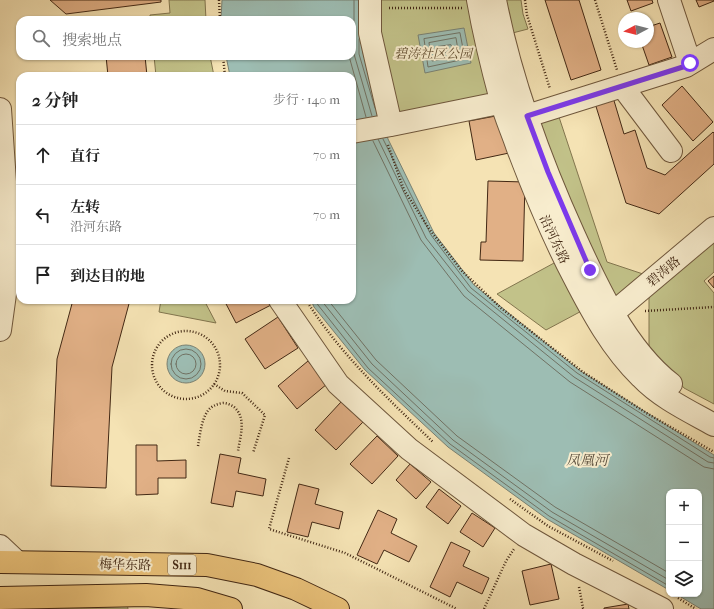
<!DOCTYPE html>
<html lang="zh">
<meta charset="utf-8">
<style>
body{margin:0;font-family:"IM FELL French Canon","Noto Serif SC",serif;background:#f2f2f2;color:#222}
.controls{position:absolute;right:12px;bottom:12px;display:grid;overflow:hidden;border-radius:8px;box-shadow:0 1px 3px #0004}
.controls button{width:36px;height:36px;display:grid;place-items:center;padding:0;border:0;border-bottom:1px solid #e0e0e0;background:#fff;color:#222;font:20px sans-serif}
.compass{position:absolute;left:618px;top:12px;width:36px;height:36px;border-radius:50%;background:#fff;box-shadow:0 1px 3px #0004;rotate:263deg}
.stop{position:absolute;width:12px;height:12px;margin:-9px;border:3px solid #7c3aed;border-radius:50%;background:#fff}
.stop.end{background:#7c3aed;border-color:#fff;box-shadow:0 1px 4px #0008}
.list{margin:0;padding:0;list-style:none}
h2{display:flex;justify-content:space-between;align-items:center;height:52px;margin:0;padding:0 16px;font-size:17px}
h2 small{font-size:13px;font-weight:400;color:#767676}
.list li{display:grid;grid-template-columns:26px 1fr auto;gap:12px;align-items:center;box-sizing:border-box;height:60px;padding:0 16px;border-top:1px solid #e0e0e0}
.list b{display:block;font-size:15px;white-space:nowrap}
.list p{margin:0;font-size:13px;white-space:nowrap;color:#767676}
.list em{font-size:13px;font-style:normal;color:#767676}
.icon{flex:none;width:22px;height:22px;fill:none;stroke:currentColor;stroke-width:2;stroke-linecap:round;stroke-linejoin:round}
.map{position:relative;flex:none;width:714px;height:609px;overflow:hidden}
.search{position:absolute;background:#fff;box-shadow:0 1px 3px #0004;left:16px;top:16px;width:340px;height:44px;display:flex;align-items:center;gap:10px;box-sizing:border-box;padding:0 14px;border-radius:12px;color:#767676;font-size:15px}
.panel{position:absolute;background:#fff;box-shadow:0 1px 3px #0004;left:16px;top:72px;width:340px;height:232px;border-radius:12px}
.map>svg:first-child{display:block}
</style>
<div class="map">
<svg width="714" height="609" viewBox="0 0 714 609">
<rect width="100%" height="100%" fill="#f5e3b4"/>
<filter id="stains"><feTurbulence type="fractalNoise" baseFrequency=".005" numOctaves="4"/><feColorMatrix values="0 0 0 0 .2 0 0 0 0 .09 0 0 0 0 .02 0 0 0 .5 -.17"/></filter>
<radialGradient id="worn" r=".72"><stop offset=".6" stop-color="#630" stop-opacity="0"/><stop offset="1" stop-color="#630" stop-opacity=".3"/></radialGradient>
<path fill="#c2c289" stroke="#82754e" d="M169 0H205L206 20H150V15L170 13Z
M373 0H484L499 93 392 116Z
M490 0H521L523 14 528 29 497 37Z
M154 56H210L214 76H156Z
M557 111 607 262 649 276 618 302 520 121Z
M714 232V272L704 281 714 293V404L684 388 649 346V285Z
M578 250 604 299 546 330 497 294Z
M161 300H204L216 323 159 312Z
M127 603 128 609H0V606Z"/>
<path fill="#9dbdb3" stroke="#798173" d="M222 0H363V53L388 139 434 233 474 285 579 370 714 455V609H701L676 594H699V492H669V590L547 519 448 447 365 370 314 307 311 300H352V76H230L226 56H352V20H221Z
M464 28 471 63 425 73 418 35Z
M167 364a19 19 0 1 1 38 0a19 19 0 1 1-38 0Z"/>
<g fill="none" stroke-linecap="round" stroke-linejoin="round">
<path stroke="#707264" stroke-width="1" d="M354 0V54L372 116
M460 33 465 59 428 67 424 39Z
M456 38 459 56 432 61 429 43Z
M359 39V54L375 108
M451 45 453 50 452 51 439 54 437 53V47Z
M349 56 366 117
M378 139 426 238 468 291 574 377 708 462 714 463
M383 139 431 235 471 288 577 373 710 457 714 458
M373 141 421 240 464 296 570 382 704 467 714 469
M315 300 318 305 368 368 450 444 549 516 669 586
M321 300 372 364 453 440 552 512 669 580
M328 300 376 360 457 436 555 507 669 573
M171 364a15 15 0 1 1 30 0a15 15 0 1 1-30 0Z
M176 364a10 10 0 1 1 20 0a10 10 0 1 1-20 0Z"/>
</g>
<path fill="#e1b086" stroke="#422814" d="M50 0H161V2L66 14Z
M545 0H579L601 70 571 80Z
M627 0H652L653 3 631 11Z
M696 0H714V1L699 7Z
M660 23 672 57 649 65 641 42H648V27Z
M106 56H145L147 76H108Z
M682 86 713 122 693 141 662 105Z
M612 94 624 134 635 130 647 168 665 175 713 132 714 133V164L659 214 626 203 594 100Z
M501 115 509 153 476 160 469 121Z
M488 181 525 182 523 261 480 260 481 242H486Z
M714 276V288L708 281Z
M73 300H130L112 367 106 488 51 486 57 359Z
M224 300H269L271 305 236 323Z
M278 317 298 348 265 369 245 339Z
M308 361 327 384 297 409 278 386Z
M341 402 363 422 336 450 315 430Z
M377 436 398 456 372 484 350 464Z
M136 445H157V461L186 460V478H158V494L136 495Z
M220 454 241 458 238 473 266 479 263 496 236 491 233 507 211 503Z
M410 464 431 482 416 499 396 480Z
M299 484 319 489 315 504 343 512 339 529 312 522 308 537 287 532Z
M439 489 461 506 448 524 426 507Z
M378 510 397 519 391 533 417 546 409 562 384 550 377 564 357 555Z
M472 513 495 528 483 547 460 532Z
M451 542 470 551 463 566 489 578 482 594 457 582 450 597 430 587Z
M551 564 559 599 530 605 522 571Z
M628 604 629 609H604V608Z"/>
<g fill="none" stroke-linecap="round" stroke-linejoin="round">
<g stroke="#6f573c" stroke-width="24">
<path id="minor" d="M370 0V33L391 125
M478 0C484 34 492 67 501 100 505 116 512 131 517 146 534 191 552 235 574 277 592 312 612 349 641 377 661 398 689 411 714 425
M495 0C511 81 540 160 574 235 597 286 626 349 671 384
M669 0 690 63
M622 86 671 151
M0 109 9 240V265L0 330
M527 116 686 66 714 49
M352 132 391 125 494 104 515 97
M280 300 338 384 409 449 524 535 574 564 662 609
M613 313 714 228
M0 546 17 562"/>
</g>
<g stroke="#422814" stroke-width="24">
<path id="major" d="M0 562 207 565 257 575 296 589 338 609
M0 598 146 595 197 599 231 609"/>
</g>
<path stroke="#422814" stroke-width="2.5" stroke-dasharray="1 2" stroke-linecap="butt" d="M219 0 220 20
M525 0 527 15 550 89
M595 0 617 70
M389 8H462
M223 56 225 76
M388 145 404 190 430 230 462 271 501 308 583 372 648 414 714 452
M306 300C340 354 387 398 433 442
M645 311 714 307
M152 365a34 34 0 1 1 68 0a34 34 0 1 1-68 0Z
M214 384 225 391 242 393 265 415 253 453
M198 446C200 435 201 422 207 412 210 407 216 404 223 403 227 403 231 405 234 407 247 418 240 437 238 451
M289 458 269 529 345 553 457 609
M510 499 548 526 613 561
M579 587 583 608 585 609
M678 598 696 609
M484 609 506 561 514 549"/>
<use href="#minor" stroke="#f8edce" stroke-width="22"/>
<use href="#major" stroke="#eac27a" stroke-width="22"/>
</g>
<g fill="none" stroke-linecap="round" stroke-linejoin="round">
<path stroke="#7c3aed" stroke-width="5" d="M590 270 548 172 527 116 686 66 690 63"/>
</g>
<g text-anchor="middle" stroke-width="4" stroke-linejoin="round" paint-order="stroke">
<rect fill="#f8edce" stroke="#79634c" stroke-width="1" x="168" y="555" width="28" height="20" rx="3"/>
<g font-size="12" font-weight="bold" fill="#422814">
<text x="182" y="569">S111</text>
</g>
<g font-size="13" font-style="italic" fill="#624e31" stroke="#f8edce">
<text x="433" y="58">碧涛社区公园</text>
</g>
<g font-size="13" fill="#422814" stroke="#f8edce">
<text transform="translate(555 239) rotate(65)" y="5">沿河东路</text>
<text transform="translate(663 271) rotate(-40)" y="5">碧涛路</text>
<text transform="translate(125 564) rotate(1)" y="5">梅华东路</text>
</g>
<g font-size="14" font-style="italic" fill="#594d3c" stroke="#f8edce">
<text x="587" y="465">凤凰河</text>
</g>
</g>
<rect width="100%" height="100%" filter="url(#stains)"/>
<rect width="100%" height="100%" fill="url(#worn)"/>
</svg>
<div class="controls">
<button>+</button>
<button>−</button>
<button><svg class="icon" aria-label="layers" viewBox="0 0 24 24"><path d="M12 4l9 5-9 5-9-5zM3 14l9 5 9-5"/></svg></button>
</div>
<svg class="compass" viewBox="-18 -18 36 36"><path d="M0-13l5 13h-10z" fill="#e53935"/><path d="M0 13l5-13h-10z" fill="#767676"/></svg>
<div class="stop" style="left:690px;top:63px"></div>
<div class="stop end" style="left:590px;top:270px"></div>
<div class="search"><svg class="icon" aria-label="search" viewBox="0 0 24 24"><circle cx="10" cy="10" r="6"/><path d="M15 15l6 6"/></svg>搜索地点</div>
<section class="panel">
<h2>2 分钟<small>步行 · 140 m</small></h2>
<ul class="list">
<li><svg class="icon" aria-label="ahead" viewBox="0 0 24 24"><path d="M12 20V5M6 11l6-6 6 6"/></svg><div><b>直行</b></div><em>70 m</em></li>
<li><svg class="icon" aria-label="left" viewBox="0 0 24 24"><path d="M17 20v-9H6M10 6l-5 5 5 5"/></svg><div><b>左转</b><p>沿河东路</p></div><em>70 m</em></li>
<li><svg class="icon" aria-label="arrive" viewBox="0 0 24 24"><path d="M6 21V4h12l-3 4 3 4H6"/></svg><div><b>到达目的地</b></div></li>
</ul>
</section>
</div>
